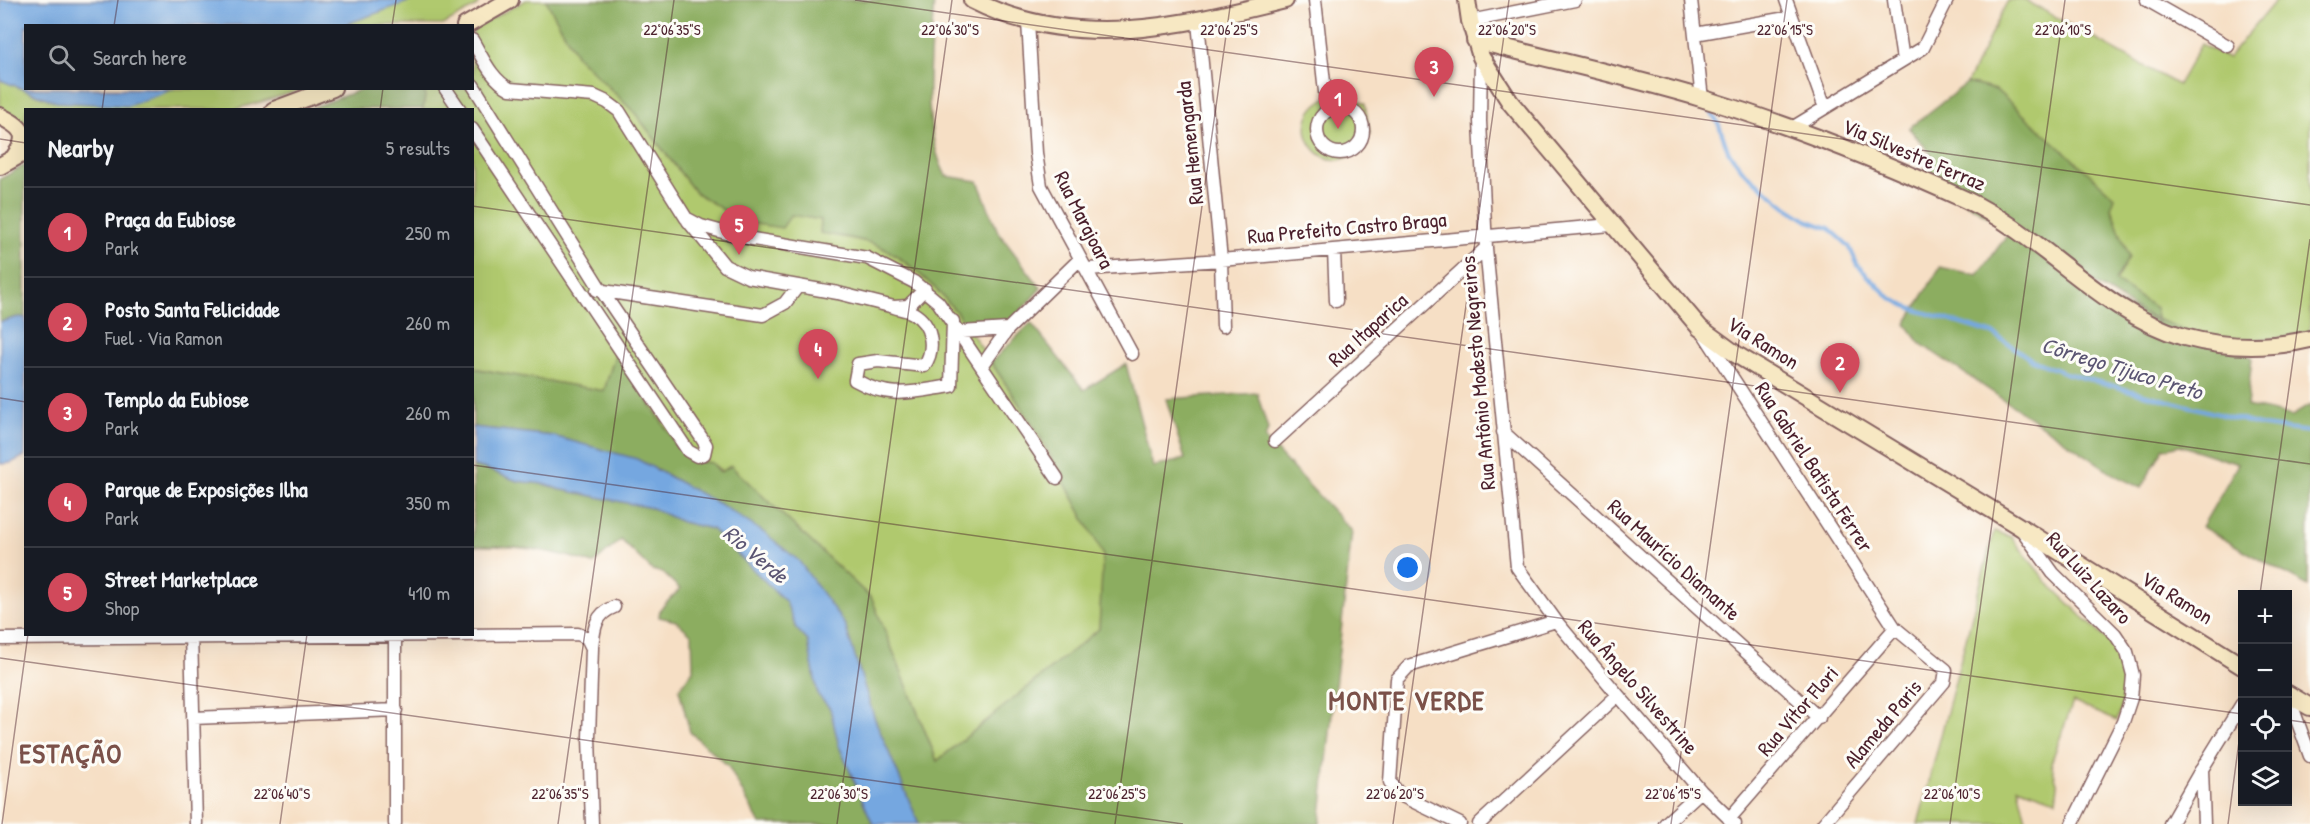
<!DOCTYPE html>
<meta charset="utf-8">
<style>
body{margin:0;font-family:"Patrick Hand",sans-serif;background:#242831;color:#f1f3f6}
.controls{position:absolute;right:18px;bottom:18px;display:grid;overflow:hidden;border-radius:0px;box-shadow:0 6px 24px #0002}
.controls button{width:54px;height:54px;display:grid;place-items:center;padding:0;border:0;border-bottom:2px solid #363941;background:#171b24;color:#f1f3f6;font:30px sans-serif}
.you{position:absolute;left:1408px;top:568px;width:21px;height:21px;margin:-15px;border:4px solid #fff;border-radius:50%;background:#1a73e8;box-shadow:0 0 0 9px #1a73e833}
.badge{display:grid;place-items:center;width:39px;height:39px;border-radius:50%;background:#d1495b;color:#fff;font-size:20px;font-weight:700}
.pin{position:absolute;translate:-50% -50px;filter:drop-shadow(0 2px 3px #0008)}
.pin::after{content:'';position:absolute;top:32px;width:21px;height:18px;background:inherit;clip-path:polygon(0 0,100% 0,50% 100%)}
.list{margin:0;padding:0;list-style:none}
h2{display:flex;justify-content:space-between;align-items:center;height:78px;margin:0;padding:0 24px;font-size:26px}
h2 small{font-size:20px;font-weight:400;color:#9ea1a6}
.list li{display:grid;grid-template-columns:39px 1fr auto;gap:18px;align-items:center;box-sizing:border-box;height:90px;padding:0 24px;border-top:2px solid #363941}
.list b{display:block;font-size:22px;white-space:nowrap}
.list p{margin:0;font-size:20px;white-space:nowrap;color:#9ea1a6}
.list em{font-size:20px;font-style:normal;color:#9ea1a6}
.icon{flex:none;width:33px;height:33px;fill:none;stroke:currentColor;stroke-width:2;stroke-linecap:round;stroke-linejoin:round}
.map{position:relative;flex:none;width:2310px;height:824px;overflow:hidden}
.search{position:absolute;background:#171b24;box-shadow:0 6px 24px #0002;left:24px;top:24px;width:450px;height:66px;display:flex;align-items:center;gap:15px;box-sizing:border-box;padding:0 21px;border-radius:0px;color:#9ea1a6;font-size:22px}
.panel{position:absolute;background:#171b24;box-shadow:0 6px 24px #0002;left:24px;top:108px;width:450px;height:528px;border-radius:0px}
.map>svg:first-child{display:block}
</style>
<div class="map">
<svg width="2310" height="824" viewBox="0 0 2310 824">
<rect width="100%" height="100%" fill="#fdfcf7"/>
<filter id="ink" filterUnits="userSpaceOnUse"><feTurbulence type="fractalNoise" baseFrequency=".0167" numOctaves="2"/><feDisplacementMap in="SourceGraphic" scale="12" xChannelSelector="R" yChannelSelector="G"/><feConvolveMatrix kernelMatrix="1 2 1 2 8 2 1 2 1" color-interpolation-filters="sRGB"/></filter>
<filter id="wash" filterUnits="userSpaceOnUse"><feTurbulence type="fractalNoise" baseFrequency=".008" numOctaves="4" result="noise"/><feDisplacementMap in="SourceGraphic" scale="24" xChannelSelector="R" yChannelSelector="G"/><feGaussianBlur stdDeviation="1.35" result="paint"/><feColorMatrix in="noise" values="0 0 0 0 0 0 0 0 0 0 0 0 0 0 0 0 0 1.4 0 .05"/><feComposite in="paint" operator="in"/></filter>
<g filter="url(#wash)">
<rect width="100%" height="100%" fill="#f6dfc5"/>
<path fill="#b0c96e" stroke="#7d744c" stroke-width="1.5" d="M0 0H480L477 6 443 25 26 26V88L305 89 236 109 26 110 25 123 0 111Z
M526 0H546L577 56 635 113 695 192 822 220 821 233C837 236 855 238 871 243 898 252 932 284 952 304L1036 429 1104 554 1099 629 937 761 872 599 712 463 689 460 679 448 616 353 604 391 473 368 472 110H423L426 89 472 88 473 29Z
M2008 0H2025L2178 85 2201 44 2228 58 2276 0H2310V332L2284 338 2218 340 2158 323 2155 308 2115 281 2129 257 2111 208 1996 90 1967 83Z
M1342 92 1365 104 1370 134C1332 204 1264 112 1342 92Z
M1994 531 2011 537 2047 582 2113 646 2124 663 2128 683 2117 721 2073 702 2051 763 2058 786 2056 800 2018 787 2027 824H1918Z"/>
<path fill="#8cad61" stroke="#6b6646" stroke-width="1.5" d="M546 0H934C931 57 919 123 946 176L978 181 998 232 1041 288 1007 326 987 327 965 324C946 296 904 254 871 243 855 238 837 236 820 233L821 220 791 215 782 228 742 222 695 192 635 113 577 56Z
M1967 83 1996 90 2115 197 2111 208 2129 257 2115 281 2155 308 2158 323 1922 175 1931 154 1909 128Z
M362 89H426L423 109H309Z
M25 165V318L19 317 0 322V179Z
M2010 231 2089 292 2252 357 2247 406 2292 416 2310 405 2308 586 2202 527 2238 464 2180 445 2163 449 2141 488 2117 476 1921 344 1906 324 1940 267 1978 275Z
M1031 323 1084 390 1126 364 1153 467 1185 459 1166 399 1257 393 1268 429 1265 439 1352 531 1320 824H919L874 717 845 625 766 534 657 469 553 436 473 427 472 368 604 391 616 352 679 448 689 460 712 463 720 472 731 466 872 599 937 761 1099 629 1103 554 1036 429 991 362Z
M473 466C488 468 500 475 515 480 532 485 539 480 558 489L652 508 682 522 712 529 786 602 796 628 808 641 818 695 830 708 839 746 873 824H760L728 766 690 732 679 689 693 670 692 635 676 621 659 617 660 609 680 589 663 573 652 570 621 540 593 564C554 550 513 545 473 546Z"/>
<path fill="#74a7e0" stroke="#5f6386" stroke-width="1.5" d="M0 0H413L344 25 26 26V88L174 89 128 106 56 102 0 80Z
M19 317 26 318 25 456 11 463 0 464V322Z
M473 427 553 436 637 459 723 506 766 534 799 561 845 625 874 717 919 824H873L839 746 830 708 818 695 808 641 796 628 786 602 712 529 682 522 652 508 558 489C539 480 532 485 515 480 500 475 488 468 473 466Z"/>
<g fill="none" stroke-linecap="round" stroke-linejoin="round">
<path stroke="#74a7e0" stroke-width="4" d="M1708 107 1719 125 1728 151 1744 172 1788 208 1808 221 1829 228 1849 246 1858 266 1889 297 1910 308 1994 334 2032 360 2065 373 2263 426 2310 432"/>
</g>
</g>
<g filter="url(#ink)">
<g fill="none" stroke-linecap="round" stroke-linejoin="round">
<g stroke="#866261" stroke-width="15">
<path id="street" d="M1315 0 1327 110
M1691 0 1702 99
M1786 0 1825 108
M1894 0 1903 60
M2147 0 2228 46
M1470 21 1575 0
M1028 22 1036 153 1041 186 1132 354
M1198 22 1221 260 1223 326
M1695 34 1792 17
M472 40C483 58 491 79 510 89L594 96 607 102 619 111 686 218 701 226 741 237 867 258 914 282 938 302 1057 478
M1481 57 1480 121 1486 248 1517 567 1556 621 1618 695 1701 791 1735 824
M445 88 460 110
M1317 130a23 23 0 1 1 46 0a23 23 0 1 1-46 0Z
M1792 128 1923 48 1947 0
M472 129 688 451 697 456 704 454 706 445 701 437 601 290 473 85
M688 221 725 266 748 277 838 293 894 307 908 306 925 289
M1334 250 1336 301
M1087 269 1221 260 1611 225
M597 290 763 315 785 303 798 286
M894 307C900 309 908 310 913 313 932 324 936 349 924 366L878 361 858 364 855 380C890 400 913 392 951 386L953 321
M961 332 1008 329
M1704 334 1895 628 1946 670 1944 682 1823 824
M982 366 1008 329 1080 259
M1503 432 1819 718
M1275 441 1486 248
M2022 530 2053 573 2115 634 2127 652 2133 675 2131 698 2123 722 2072 824
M191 634 196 824
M395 636V824
M0 639 578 634 587 638 592 648 589 737 592 824
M592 647C594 629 595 614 614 607
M2288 695 2310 756
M193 718 396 710
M1729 819 1895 628
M1460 824 1400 795 1390 782 1397 679 1409 666 1556 621
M1479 824 1618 695
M1665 824 1701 791
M2170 824 2201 770
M2204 824 2202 769 2242 704"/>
</g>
<g stroke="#866261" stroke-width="20">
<path id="secondary" d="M972 0C1074 52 1180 26 1285 0
M1467 0 1470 21 1481 57 1510 102 1700 328 1737 355 2017 525 2242 666
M465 26 510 0
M1475 40C1551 60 1628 76 1704 99 1793 126 1881 161 1966 200 2044 236 2101 313 2184 337 2225 348 2269 349 2310 339
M274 110 333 88
M0 116C21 127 31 134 15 156
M0 166 25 152
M2288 694 2310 707"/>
</g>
<use href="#street" stroke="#fff" stroke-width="12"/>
<use href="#secondary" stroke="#f7e8c3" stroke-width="16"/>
</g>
</g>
<path fill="none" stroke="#4a1f2b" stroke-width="1.5" stroke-opacity="0.45" d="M855 0 2310 205M114 26 118 0M392 26 396 0M102 110 105 88M380 110 383 88M0 139 26 143M472 206 2310 464M0 398 26 402M472 465 2242 714M2260 594 2310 239M0 658 1183 824M2288 720 2310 723M2 824 28 634M280 824 307 634M558 824 674 0M837 824 952 0M1115 824 1231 0M1393 824 1509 0M1671 824 1787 0M1950 824 2065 0M2228 824 2242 719"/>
<g text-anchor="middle" stroke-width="6" stroke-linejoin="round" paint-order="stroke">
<g font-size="21" fill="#4a1f2b" stroke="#fdfcf7">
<text transform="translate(1190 143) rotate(-96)" y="7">Rua Hemengarda</text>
<text transform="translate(1914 155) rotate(23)" y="7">Via Silvestre Ferraz</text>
<text transform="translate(1084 220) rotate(63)" y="7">Rua Marajoara</text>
<text transform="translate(1347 228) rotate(-5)" y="7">Rua Prefeito Castro Braga</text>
<text transform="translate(1368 330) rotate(-42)" y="7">Rua Itaparica</text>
<text transform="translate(1763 343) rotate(32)" y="7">Via Ramon</text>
<text transform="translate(1478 373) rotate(-95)" y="7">Rua Antônio Modesto Negreiros</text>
<text transform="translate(1814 467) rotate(57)" y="7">Rua Gabriel Batista Férrer</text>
<text transform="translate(1674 560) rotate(42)" y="7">Rua Maurício Diamante</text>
<text transform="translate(2089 578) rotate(48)" y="7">Rua Luiz Lazaro</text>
<text transform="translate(2177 598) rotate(32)" y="7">Via Ramon</text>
<text transform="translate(1638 687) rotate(49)" y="7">Rua Ângelo Silvestrine</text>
<text transform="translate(1798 711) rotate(-49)" y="7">Rua Vítor Flori</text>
<text transform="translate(1883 724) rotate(-50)" y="7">Alameda Paris</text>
</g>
<g font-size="22" font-style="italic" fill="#5b5573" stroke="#fdfcf7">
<text transform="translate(2122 368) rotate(17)" y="8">Côrrego Tijuco Preto</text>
<text transform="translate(756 554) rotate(40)" y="8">Rio Verde</text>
</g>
<g font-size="27" font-weight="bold" letter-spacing="1.5" fill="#7b5149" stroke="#fdfcf7">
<text x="1407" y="710">MONTE VERDE</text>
<text x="71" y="763">ESTAÇÃO</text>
</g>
</g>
<g font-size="15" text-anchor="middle" fill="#4a1f2b" stroke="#fdfcf7" stroke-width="6" stroke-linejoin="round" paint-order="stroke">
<text x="672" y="35">22°06'35"S</text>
<text x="950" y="35">22°06'30"S</text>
<text x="1229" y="35">22°06'25"S</text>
<text x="1507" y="35">22°06'20"S</text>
<text x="1785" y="35">22°06'15"S</text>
<text x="2063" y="35">22°06'10"S</text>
<text x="282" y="799">22°06'40"S</text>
<text x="560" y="799">22°06'35"S</text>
<text x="839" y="799">22°06'30"S</text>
<text x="1117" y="799">22°06'25"S</text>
<text x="1395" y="799">22°06'20"S</text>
<text x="1673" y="799">22°06'15"S</text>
<text x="1952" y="799">22°06'10"S</text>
</g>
</svg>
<div class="controls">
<button>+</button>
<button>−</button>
<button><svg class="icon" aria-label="locate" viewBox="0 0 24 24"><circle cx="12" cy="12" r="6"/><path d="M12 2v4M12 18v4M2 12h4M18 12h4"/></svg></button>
<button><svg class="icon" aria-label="layers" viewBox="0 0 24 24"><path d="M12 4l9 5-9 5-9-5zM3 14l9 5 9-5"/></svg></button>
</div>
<div class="you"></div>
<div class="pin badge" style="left:1338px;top:129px">1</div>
<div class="pin badge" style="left:1840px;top:393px">2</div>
<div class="pin badge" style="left:1434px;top:97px">3</div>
<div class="pin badge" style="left:818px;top:379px">4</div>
<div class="pin badge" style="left:739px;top:255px">5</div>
<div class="search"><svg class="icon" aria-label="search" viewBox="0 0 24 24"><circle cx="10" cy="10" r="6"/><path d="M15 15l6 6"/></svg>Search here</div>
<section class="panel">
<h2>Nearby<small>5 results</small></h2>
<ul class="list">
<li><span class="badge">1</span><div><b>Praça da Eubiose</b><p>Park</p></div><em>250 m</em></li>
<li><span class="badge">2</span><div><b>Posto Santa Felicidade</b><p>Fuel · Via Ramon</p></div><em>260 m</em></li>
<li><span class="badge">3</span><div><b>Templo da Eubiose</b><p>Park</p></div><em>260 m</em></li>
<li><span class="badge">4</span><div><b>Parque de Exposições Ilha</b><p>Park</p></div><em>350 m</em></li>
<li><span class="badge">5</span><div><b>Street Marketplace</b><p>Shop</p></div><em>410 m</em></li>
</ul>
</section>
</div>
